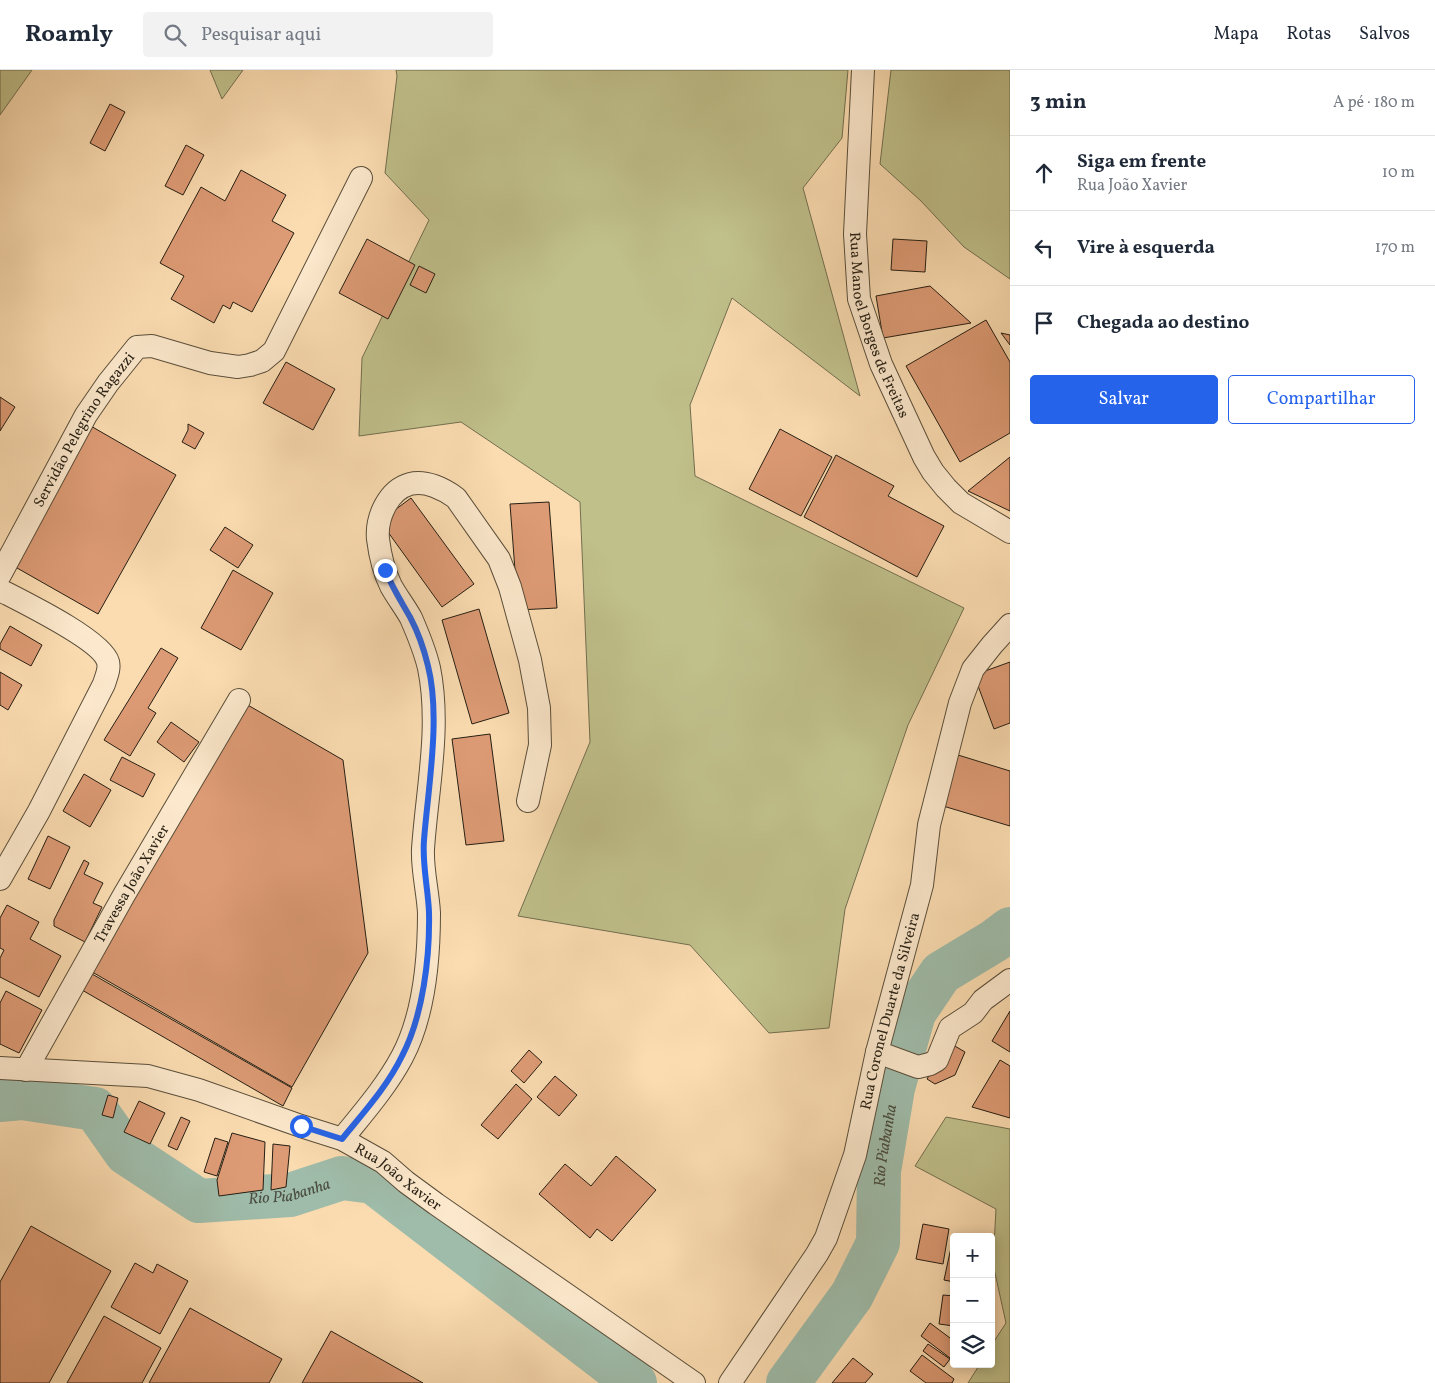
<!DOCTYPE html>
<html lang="pt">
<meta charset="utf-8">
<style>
body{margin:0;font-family:Vollkorn,serif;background:#f2f2f3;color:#1f2937}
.controls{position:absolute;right:15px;bottom:15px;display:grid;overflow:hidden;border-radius:5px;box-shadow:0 2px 12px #0003}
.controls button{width:45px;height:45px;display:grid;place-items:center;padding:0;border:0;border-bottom:1px solid #e0e1e3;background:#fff;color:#1f2937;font:25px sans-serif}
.stop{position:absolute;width:15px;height:15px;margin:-11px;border:4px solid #2563eb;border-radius:50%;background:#fff}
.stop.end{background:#2563eb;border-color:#fff;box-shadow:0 1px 5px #0008}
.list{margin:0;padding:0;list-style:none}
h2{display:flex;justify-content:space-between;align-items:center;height:65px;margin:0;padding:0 20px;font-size:21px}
h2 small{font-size:16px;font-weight:400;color:#747a83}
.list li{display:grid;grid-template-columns:32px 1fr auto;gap:15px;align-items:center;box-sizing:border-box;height:75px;padding:0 20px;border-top:1px solid #e0e1e3}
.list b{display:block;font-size:19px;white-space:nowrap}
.list p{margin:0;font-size:16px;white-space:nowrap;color:#747a83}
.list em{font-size:16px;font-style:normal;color:#747a83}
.actions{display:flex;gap:10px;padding:15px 20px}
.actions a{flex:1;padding:11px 0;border:1px solid #2563eb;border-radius:5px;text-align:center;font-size:18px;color:#2563eb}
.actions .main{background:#2563eb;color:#fff}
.icon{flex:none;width:28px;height:28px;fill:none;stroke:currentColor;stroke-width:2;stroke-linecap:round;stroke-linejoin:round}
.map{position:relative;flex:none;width:1010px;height:1313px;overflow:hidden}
header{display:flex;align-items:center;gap:30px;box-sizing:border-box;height:70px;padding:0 25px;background:#fff;border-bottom:1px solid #e0e1e3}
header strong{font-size:24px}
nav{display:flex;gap:28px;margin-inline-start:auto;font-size:18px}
.search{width:350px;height:45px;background:#f2f2f3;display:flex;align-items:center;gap:12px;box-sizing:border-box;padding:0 18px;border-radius:5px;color:#747a83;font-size:19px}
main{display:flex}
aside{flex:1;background:#fff}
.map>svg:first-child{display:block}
</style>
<header>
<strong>Roamly</strong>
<div class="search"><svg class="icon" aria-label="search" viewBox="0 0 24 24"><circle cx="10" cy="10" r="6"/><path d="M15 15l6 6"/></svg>Pesquisar aqui</div>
<nav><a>Mapa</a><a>Rotas</a><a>Salvos</a></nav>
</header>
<main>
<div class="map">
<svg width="1010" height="1313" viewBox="0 0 1010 1313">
<rect width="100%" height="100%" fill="#fbdcb1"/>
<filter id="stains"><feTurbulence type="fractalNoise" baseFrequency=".004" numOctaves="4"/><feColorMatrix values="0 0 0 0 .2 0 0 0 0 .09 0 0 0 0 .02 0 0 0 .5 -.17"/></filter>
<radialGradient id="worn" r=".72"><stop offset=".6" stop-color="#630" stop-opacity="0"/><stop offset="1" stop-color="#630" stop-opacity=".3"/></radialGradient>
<path fill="#c0c08b" stroke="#726f4f" d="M0 0H32L0 45Z
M210 0H243L222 29Z
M396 0H848L842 68 803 118 860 326 732 228 690 335 695 406 964 538 908 655 845 839 829 958 769 963 690 875 518 846 590 672 580 432 461 352 359 366 362 288 429 150 385 103 397 6Z
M891 0H1010V209L964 177 921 131 880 94Z
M946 1047 1010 1059V1313H968L980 1294H991V1276L1006 1253 993 1194 996 1139 915 1096Z"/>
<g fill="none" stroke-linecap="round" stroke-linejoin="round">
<g stroke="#9fbcaa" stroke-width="44">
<path id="s1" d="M0 1030 22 1028 95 1039 126 1083 199 1131 290 1125 342 1108 373 1112 635 1313"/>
<path id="s2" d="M788 1313 852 1225 878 1173 879 1101 893 1018 914 943 941 903 994 871 1010 859"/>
</g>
</g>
<path fill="#dd9b75" stroke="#251e13" d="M110 34 125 42 105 81 90 73Z
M186 75 204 85 183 125 165 116Z
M241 100 286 125 272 151 294 163 252 242 233 232 230 239 223 235 214 253 171 229 184 206 160 193 201 117 225 131Z
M367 169 415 195 388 249 339 223Z
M893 169 927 171 925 202 891 200Z
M419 196 435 204 426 223 410 215Z
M930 216 971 253 883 268 876 226Z
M986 250 1010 292V363L960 392 906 296Z
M1001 263 1010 265V275Z
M286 292 335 319 313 360 263 333Z
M0 327 15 337 0 361Z
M188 354 204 363 195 379 182 372 188 360Z
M89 355 176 405 98 544 10 494Z
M780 359 832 387 801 446 749 419Z
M836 385 894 416 888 426 944 456 917 507 804 447Z
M1010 387V441L968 421Z
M411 428 474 514 442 537 380 451Z
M549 432 557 538 518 540 510 434Z
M225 457 253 475 238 498 210 480Z
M233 500 273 523 241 580 201 558Z
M479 539 509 643 472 654 442 550Z
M10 556 42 575 31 596 0 579V574Z
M161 578 178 588 148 638 156 643 130 686 104 670Z
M1010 592V653L994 659 974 605Z
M0 602 22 615 8 640 0 635Z
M239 630 343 690 368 883 292 1017 87 899Z
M171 652 199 672 184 692 157 672Z
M490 664 504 771 466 775 452 669Z
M958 685 1010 701V756L943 736Z
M122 687 155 704 143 727 110 710Z
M84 704 111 720 90 757 63 741Z
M48 766 70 777 50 819 28 809Z
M84 790 89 793 84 804 103 813 93 833 102 837 85 872 54 856V850Z
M7 835 39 852 30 869 61 886 39 927 0 907V888L4 880 0 878V848Z
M92 904 292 1018 283 1036 82 920Z
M6 921 42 940 19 983 0 974V933Z
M1010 941V982L992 971Z
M948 972 965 982 955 1005 935 1014 927 1009Z
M529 980 542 992 524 1013 511 1001Z
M1000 990 1010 996V1048L972 1037Z
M555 1006 577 1025 559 1046 537 1027Z
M516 1014 532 1029 498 1069 481 1055Z
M108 1025 118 1028 113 1048 102 1045Z
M139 1031 165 1043 150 1074 124 1062Z
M181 1047 190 1051 177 1080 168 1076Z
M232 1063 265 1072 263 1120 219 1126 217 1110Z
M215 1068 228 1072 217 1106 204 1102Z
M273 1074 290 1076 286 1117 271 1120Z
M616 1086 656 1120 612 1171 597 1159 590 1168 539 1124 565 1094 591 1116Z
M923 1154 949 1159 943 1194 916 1189Z
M31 1156 111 1201 49 1313H0V1212Z
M952 1173 954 1174V1212L944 1210Z
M135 1193 153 1203 157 1194 188 1211 160 1264 111 1237Z
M943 1225 954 1226V1256L939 1254Z
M190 1238 282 1289 269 1313H149Z
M104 1246 161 1278 142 1313H67Z
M930 1253 954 1271V1291L921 1266Z
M331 1261 423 1313H302Z
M928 1274 950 1289 944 1297 923 1281Z
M922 1285 954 1309 952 1313H926L910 1301Z
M853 1288 873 1304 865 1313H832Z"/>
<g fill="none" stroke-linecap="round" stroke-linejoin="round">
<g stroke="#5a4e3a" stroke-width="24">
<g id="minor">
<path id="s3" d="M863 0 855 164 859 229 881 294 924 387 933 402 946 418 961 433 1010 462"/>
<path id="s4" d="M0 505 86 345 108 313 137 277 152 276 210 293 238 297 250 295 262 291 274 281 361 108"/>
<path d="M0 520C21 531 102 570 108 592 110 599 106 607 104 614L39 741 0 809"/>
<path d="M877 982 918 997 930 994 937 990 950 958 973 943 983 930 1010 910"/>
<path id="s5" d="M0 998 148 1006 199 1020 301 1056 342 1069 383 1092 406 1112 436 1134 694 1313"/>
<path id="s6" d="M26 1000 124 825 239 630"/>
<path d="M342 1069C363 1043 386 1017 402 987 424 946 429 888 429 843 428 822 422 800 423 779 427 720 441 657 429 598 425 581 418 564 411 548 405 537 397 527 391 516 384 502 380 485 378 469 376 448 388 420 410 414 426 410 444 419 456 428L499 489 510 517 530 590 539 638 540 675 528 731"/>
<path id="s7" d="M730 1313 817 1184 826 1168 855 1085 877 982 922 815 929 755 960 633 973 599 992 575 1010 555"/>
</g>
</g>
<use href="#minor" stroke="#fce8cc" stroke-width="22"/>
</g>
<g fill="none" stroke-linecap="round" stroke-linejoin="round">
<path stroke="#2563eb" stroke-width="6" d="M301 1056 342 1069C363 1043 387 1017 402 986 423 946 430 887 429 842 428 818 422 794 424 770 428 718 441 647 428 596 424 579 418 562 410 547 401 531 392 517 385 500"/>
</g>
<g text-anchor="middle" stroke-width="5" stroke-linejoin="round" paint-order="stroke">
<g font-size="15" fill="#251e13" stroke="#fce8cc">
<text dy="5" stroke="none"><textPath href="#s3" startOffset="259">Rua Manoel Borges de Freitas</textPath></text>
<text dy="5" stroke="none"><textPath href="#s4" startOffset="168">Servidão Pelegrino Ragazzi</textPath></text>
<text dy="5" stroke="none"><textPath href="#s6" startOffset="214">Travessa João Xavier</textPath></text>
<text dy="5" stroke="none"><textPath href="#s7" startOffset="410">Rua Coronel Duarte da Silveira</textPath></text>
<text dy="5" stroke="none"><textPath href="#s5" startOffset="420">Rua João Xavier</textPath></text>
</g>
<g font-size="16" font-style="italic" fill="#4a4d40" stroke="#fce8cc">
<text dy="6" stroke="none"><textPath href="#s2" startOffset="265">Rio Piabanha</textPath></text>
<text dy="6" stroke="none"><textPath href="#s1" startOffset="328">Rio Piabanha</textPath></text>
</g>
</g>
<rect width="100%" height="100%" filter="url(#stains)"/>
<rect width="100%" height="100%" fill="url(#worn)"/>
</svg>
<div class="controls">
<button>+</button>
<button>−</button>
<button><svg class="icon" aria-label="layers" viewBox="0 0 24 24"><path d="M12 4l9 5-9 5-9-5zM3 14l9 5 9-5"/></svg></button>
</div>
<div class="stop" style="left:301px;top:1056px"></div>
<div class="stop end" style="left:385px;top:500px"></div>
</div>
<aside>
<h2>3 min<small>A pé · 180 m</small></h2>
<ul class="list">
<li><svg class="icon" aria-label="ahead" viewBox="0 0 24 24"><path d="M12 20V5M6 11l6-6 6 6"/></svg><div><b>Siga em frente</b><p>Rua João Xavier</p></div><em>10 m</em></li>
<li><svg class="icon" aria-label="left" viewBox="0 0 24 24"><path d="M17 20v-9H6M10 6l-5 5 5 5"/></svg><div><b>Vire à esquerda</b></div><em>170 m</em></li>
<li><svg class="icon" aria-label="arrive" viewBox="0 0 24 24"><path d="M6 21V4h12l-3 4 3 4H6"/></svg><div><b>Chegada ao destino</b></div></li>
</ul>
<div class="actions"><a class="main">Salvar</a><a>Compartilhar</a></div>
</aside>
</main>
